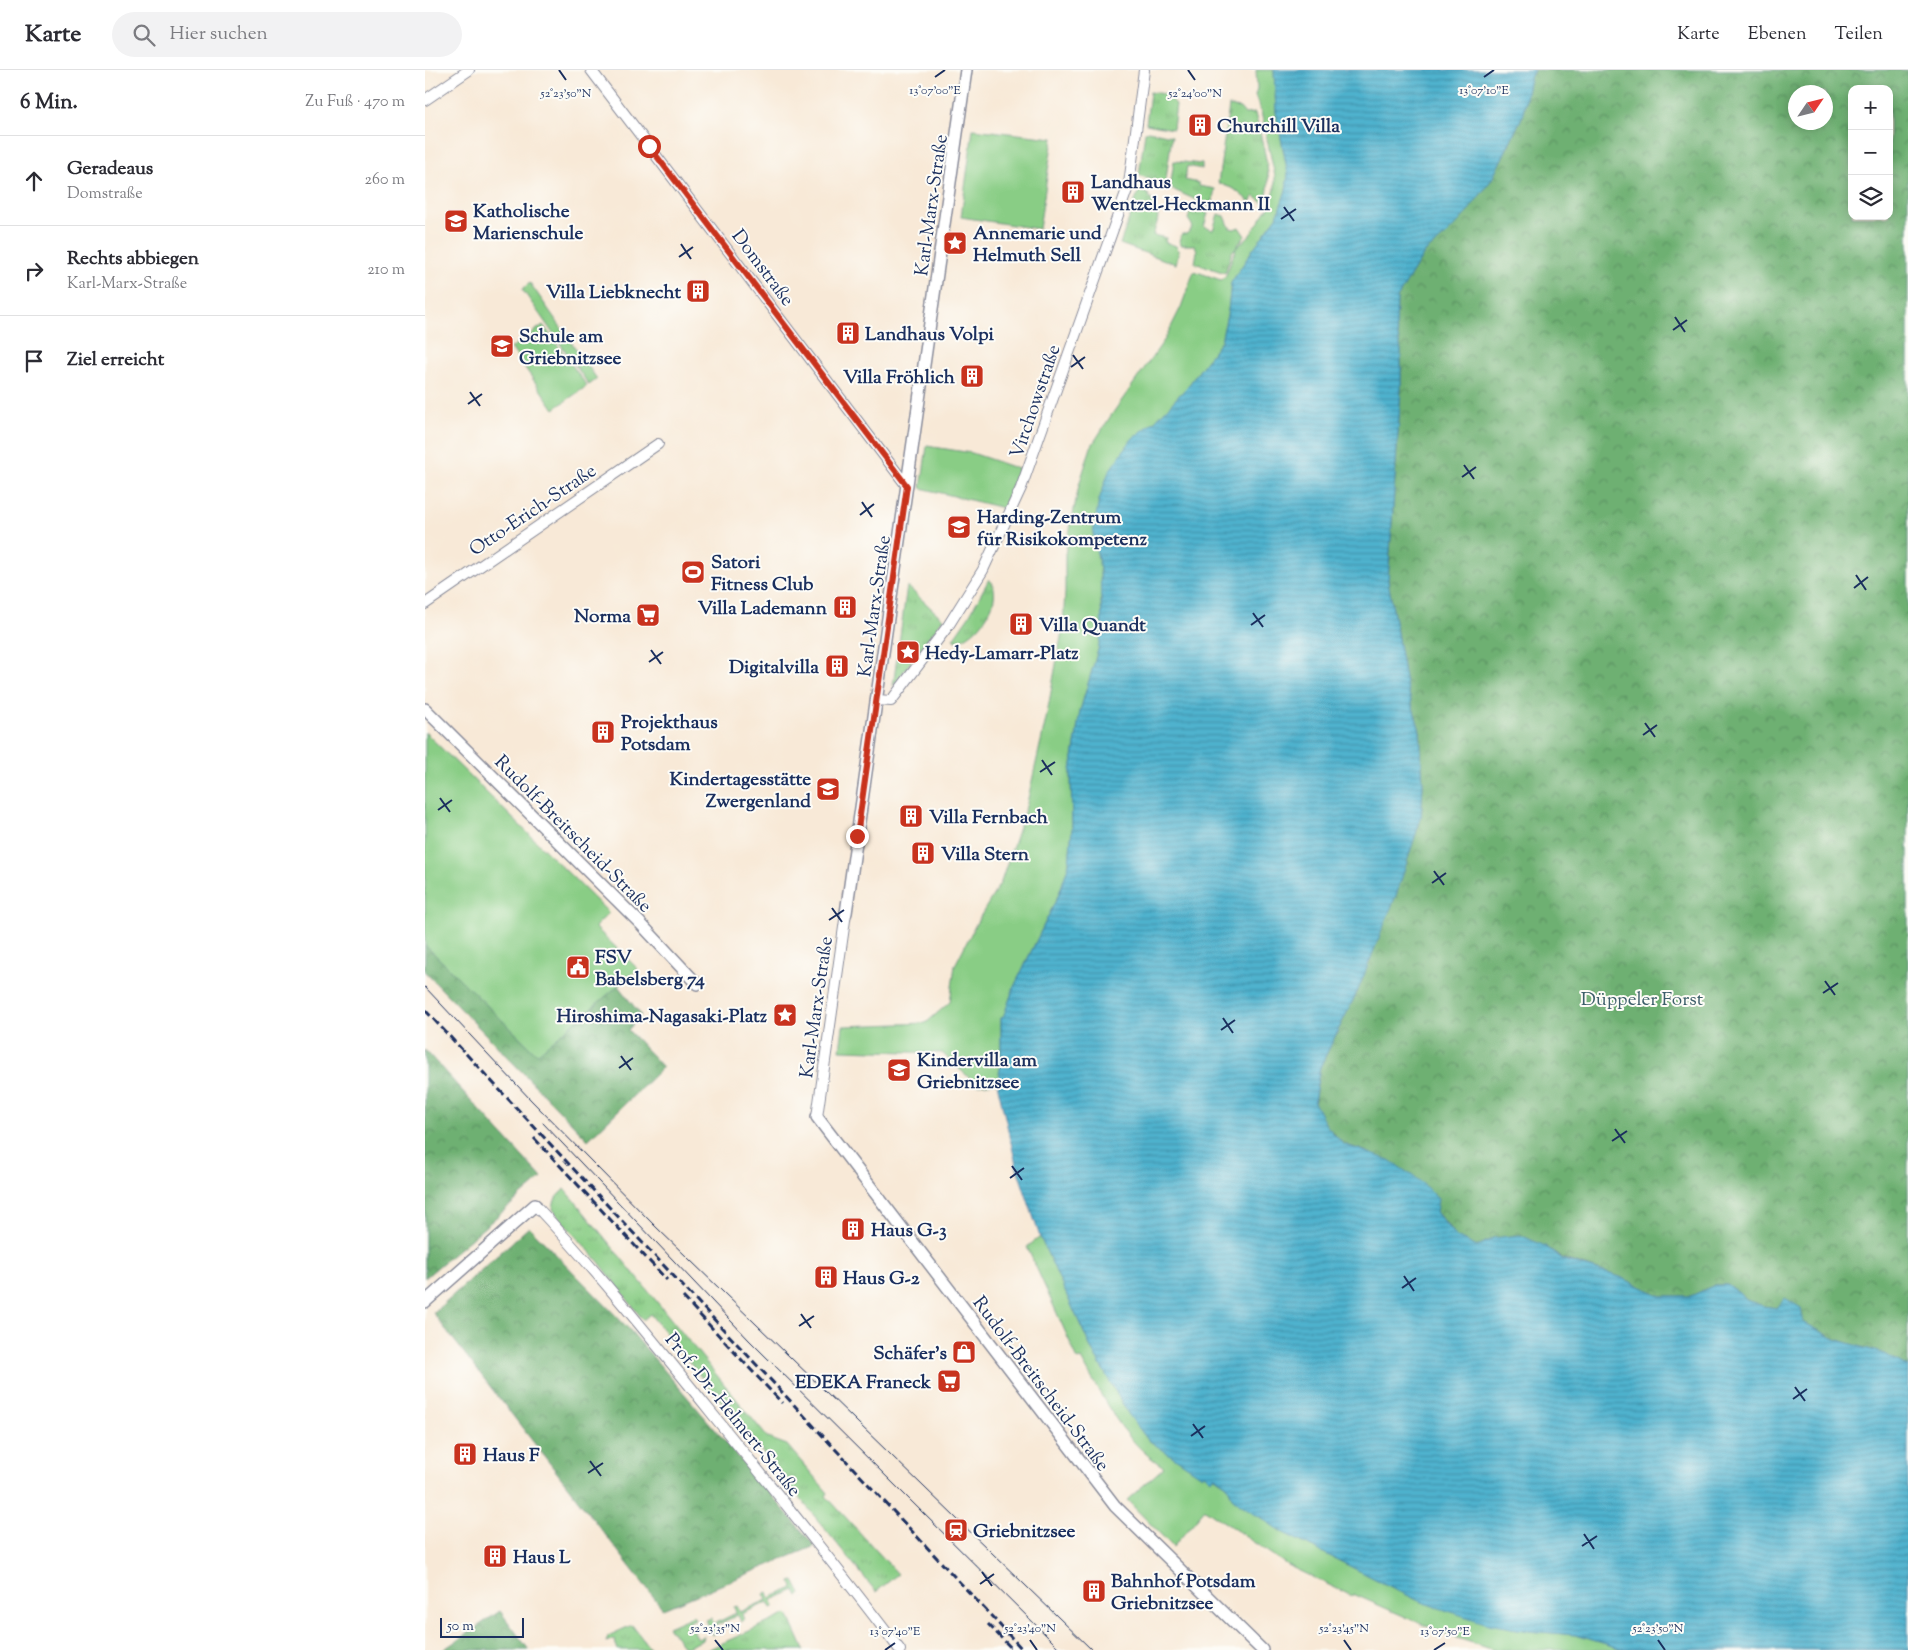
<!DOCTYPE html>
<html lang="de">
<meta charset="utf-8">
<style>
body{margin:0;font-family:"Sorts Mill Goudy",serif;background:#f2f2f3;color:#2b2b33}
.controls{position:absolute;right:15px;top:15px;display:grid;overflow:hidden;border-radius:10px;box-shadow:0 2px 12px #0003}
.controls button{width:45px;height:45px;display:grid;place-items:center;padding:0;border:0;border-bottom:1px solid #e1e1e2;background:#fff;color:#2b2b33;font:25px sans-serif}
.compass{position:absolute;left:1363px;top:15px;width:45px;height:45px;border-radius:50%;background:#fff;box-shadow:0 2px 12px #0003;rotate:55deg}
.scale{position:absolute;left:15px;bottom:12px;width:84px;box-sizing:border-box;padding-left:5px;border:2px solid #1b2f5e;border-top:0;font-size:14px;line-height:18px;white-space:nowrap;color:#1b2f5e;-webkit-text-stroke:4px #fdfcf7;paint-order:stroke}
.stop{position:absolute;width:15px;height:15px;margin:-11px;border:4px solid #c8321e;border-radius:50%;background:#fff}
.stop.end{background:#c8321e;border-color:#fff;box-shadow:0 1px 5px #0008}
.list{margin:0;padding:0;list-style:none}
h2{display:flex;justify-content:space-between;align-items:center;height:65px;margin:0;padding:0 20px;font-size:21px}
h2 small{font-size:16px;font-weight:400;color:#7c7c81}
.list li{display:grid;grid-template-columns:32px 1fr auto;gap:15px;align-items:center;box-sizing:border-box;height:90px;padding:0 20px;border-top:1px solid #e1e1e2}
.list b{display:block;font-size:19px;white-space:nowrap}
.list p{margin:0;font-size:16px;white-space:nowrap;color:#7c7c81}
.list em{font-size:16px;font-style:normal;color:#7c7c81}
.icon{flex:none;width:28px;height:28px;fill:none;stroke:currentColor;stroke-width:2;stroke-linecap:round;stroke-linejoin:round}
.map{position:relative;flex:none;width:1483px;height:1580px;overflow:hidden}
header{display:flex;align-items:center;gap:30px;box-sizing:border-box;height:70px;padding:0 25px;background:#fff;border-bottom:1px solid #e1e1e2}
header strong{font-size:24px}
nav{display:flex;gap:28px;margin-inline-start:auto;font-size:18px}
.search{width:350px;height:45px;background:#f2f2f3;display:flex;align-items:center;gap:12px;box-sizing:border-box;padding:0 18px;border-radius:28px;color:#7c7c81;font-size:19px}
main{display:flex}
aside{flex:1;background:#fff}
.map>svg:first-child{display:block}
</style>
<header>
<strong>Karte</strong>
<div class="search"><svg class="icon" aria-label="search" viewBox="0 0 24 24"><circle cx="10" cy="10" r="6"/><path d="M15 15l6 6"/></svg>Hier suchen</div>
<nav><a>Karte</a><a>Ebenen</a><a>Teilen</a></nav>
</header>
<main>
<aside>
<h2>6 Min.<small>Zu Fuß · 470 m</small></h2>
<ul class="list">
<li><svg class="icon" aria-label="ahead" viewBox="0 0 24 24"><path d="M12 20V5M6 11l6-6 6 6"/></svg><div><b>Geradeaus</b><p>Domstraße</p></div><em>260 m</em></li>
<li><svg class="icon" aria-label="right" viewBox="0 0 24 24"><path d="M7 20v-9h11M14 6l5 5-5 5"/></svg><div><b>Rechts abbiegen</b><p>Karl-Marx-Straße</p></div><em>210 m</em></li>
<li><svg class="icon" aria-label="arrive" viewBox="0 0 24 24"><path d="M6 21V4h12l-3 4 3 4H6"/></svg><div><b>Ziel erreicht</b></div></li>
</ul>
</aside>
<div class="map">
<svg width="1483" height="1580" viewBox="0 0 1483 1580">
<defs>
<pattern id="grass-tufts" width="24" height="20" patternUnits="userSpaceOnUse" patternTransform="scale(1.25)"><rect width="24" height="20" fill="#89cd85"/><path d="M3 7l-1-3M5 7V3M7 7l1-3M15 17l-1-3M17 17v-4M19 17l1-3" fill="none" stroke="#76b075"/></pattern>
<pattern id="forest-crowns" width="20" height="18" patternUnits="userSpaceOnUse" patternTransform="scale(1.25)"><rect width="20" height="18" fill="#6eb072"/><path d="M2 6a3 3 0 1 1 6 0M12 15a3 3 0 1 1 6 0" fill="none" stroke="#5a9061"/></pattern>
<pattern id="water-rules" width="6" height="5" patternUnits="userSpaceOnUse" patternTransform="scale(1.25)"><rect width="6" height="5" fill="#4fb2ce"/><path d="M0 2.5h6" fill="none" stroke="#4191aa"/></pattern>
</defs>
<rect width="100%" height="100%" fill="#fdfcf7"/>
<filter id="ink" filterUnits="userSpaceOnUse"><feTurbulence type="fractalNoise" baseFrequency=".02" numOctaves="2"/><feDisplacementMap in="SourceGraphic" scale="10" xChannelSelector="R" yChannelSelector="G"/><feConvolveMatrix kernelMatrix="1 2 1 2 8 2 1 2 1" color-interpolation-filters="sRGB"/></filter>
<filter id="wash" filterUnits="userSpaceOnUse"><feTurbulence type="fractalNoise" baseFrequency=".0096" numOctaves="4" result="noise"/><feDisplacementMap in="SourceGraphic" scale="20" xChannelSelector="R" yChannelSelector="G"/><feGaussianBlur stdDeviation="1.12" result="paint"/><feColorMatrix in="noise" values="0 0 0 0 0 0 0 0 0 0 0 0 0 0 0 0 0 1.4 0 .05"/><feComposite in="paint" operator="in"/></filter>
<g filter="url(#wash)">
<rect width="100%" height="100%" fill="#f8e9d7"/>
<path fill="url(#grass-tufts)" stroke="#527e72" d="M725 22 741 24 751 34 748 59 721 54Z
M804 36 815 38 820 44 830 43C835 66 851 112 839 133L829 126 825 132 809 119 793 113Z
M723 61 747 66 740 116 714 105 720 62Z
M749 91 777 94V99L762 96 760 110 774 113V116L790 119 786 137 745 118Z
M714 120 723 124C734 145 736 142 728 165L741 168 740 172 751 176 754 181 751 194 695 174Z
M771 139 783 143 779 157 788 160 793 144 800 146 805 158 809 159 814 157 820 166 807 182 800 203 770 193 772 181 770 175H756L754 171 757 164H761L766 160 767 155 763 149 766 140 770 141Z
M564 509C582 527 552 569 530 571L528 569 544 546Z
M482 516 518 549 468 616Z
M140 1119 343 1368 362 1375 403 1423 401 1426 473 1504 451 1522 448 1518 225 1244 218 1250 174 1192 132 1145 128 1139C129 1129 132 1125 140 1119Z
M369 1511 376 1524 373 1526 370 1520 347 1530 349 1537 346 1538 343 1532 317 1544 319 1550 316 1552 313 1545 290 1556 292 1563 288 1565 281 1550 286 1548 289 1554 311 1543 309 1537 312 1536 315 1542 342 1530 339 1524 343 1522 345 1528 368 1518 366 1512Z
M363 1544 379 1580H282L362 1544Z
M268 1546 270 1549 264 1552 273 1569 279 1566 278 1570 260 1578 243 1557Z
M207 1555 226 1580H193L189 1569 181 1572 183 1566Z"/>
<path fill="url(#forest-crowns)" stroke="#447068" fill-rule="evenodd" d="M1109 0H1483V1297L1460 1284 1410 1269 1352 1238 1338 1236 1321 1230 1314 1222 1302 1215H1290L1266 1226H1236L1195 1207 1139 1189 1120 1176 1068 1168 1052 1177 1031 1167 1021 1153 1011 1142 943 1082 918 1074 901 1055 889 1033 895 997 933 920 996 748 998 715 995 661 981 614 963 511 976 319V280L971 258 972 228 1000 182 1021 165 1067 109 1097 47 1105 8ZM1427 19H1464V146H1427ZM1370 22H1400V52H1370Z
M0 875 112 984 193 916 216 945 203 960 238 997 163 1070 0 902Z
M0 980 117 1108 0 1208Z
M104 1157 204 1259 390 1476 238 1539 8 1243Z
M75 1541 104 1580H18Z"/>
<path fill="#89cd85" stroke="#527e72" d="M831 0H849L851 42 863 104 861 120 852 147 828 179 806 213 803 241 796 271 763 316 730 351 707 369 698 382 668 463 675 499 677 558 673 580 655 641 646 701 647 759 644 794 634 824 589 917 579 945 576 948V995L572 1013 552 1015 517 983 415 980 418 956 501 953 525 932 530 895 552 852 576 812 602 733 621 649 638 556 640 522V484L654 415 666 377 685 347 740 269 756 237 769 201 796 210 801 205 811 178 825 165 844 137 850 119V106L836 42 830 26 832 19Z
M548 59 628 68 614 159 536 147Z
M105 213 172 309 164 315 97 219Z
M118 255 162 316 129 339 86 278Z
M502 376 547 383 594 399 578 438 496 418Z
M0 662 184 843 170 857 213 899 112 984 0 875Z
M615 1167 667 1280 704 1345 723 1370 778 1404 788 1406 802 1415 808 1429 857 1462 996 1532 1104 1561 1151 1565 1201 1580H1069L1020 1564 928 1524 927 1526 862 1495 780 1439 748 1477 702 1430 739 1397C698 1372 679 1329 656 1289L653 1290 602 1177Z"/>
<path fill="url(#water-rules)" stroke="#357096" d="M849 0H1109L1105 8 1097 47 1067 109 1041 144 1021 165 1000 182 972 228 971 258 976 280V319L963 511 981 614 995 661 998 715 996 748 972 823 933 920 895 997 889 1032 901 1055 918 1074 964 1090 995 1111 1013 1129 1011 1142 1031 1167 1052 1177 1068 1168 1095 1165 1120 1176 1139 1190 1195 1207 1236 1226H1266L1290 1215H1302L1314 1222 1321 1230 1338 1236 1352 1238 1360 1228 1376 1238 1378 1252 1410 1269 1460 1284 1483 1297V1580H1201L1151 1565 1104 1561 1063 1554 996 1532 857 1462 808 1429 802 1415 789 1406 786 1410 779 1404 777 1406 723 1370 704 1345 667 1280 615 1167 592 1098 572 1013 576 995V948L579 945 589 917 634 824 644 794 647 759 646 701 655 641 673 580 677 558 675 499 668 463 674 430 684 401 707 369 730 351 763 316 796 271 803 241 806 213 828 179 852 147 861 120 863 104 851 42Z"/>
</g>
<g filter="url(#ink)">
<g fill="none" stroke-linecap="round" stroke-linejoin="round">
<g stroke="#8a8c9a" stroke-width="12">
<path id="minor" d="M166 0 482 416
M0 30 44 0
M0 534 233 374
M452 630 466 631 523 556 558 500 596 418 704 114 719 0
M392 1047 421 843
M110 1135C173 1202 231 1274 289 1346 352 1423 415 1501 475 1580"/>
</g>
<g stroke="#8a8c9a" stroke-width="14">
<path id="tertiary" d="M0 639 215 853 272 914
M421 843 541 0
M392 1047 690 1436 837 1580
M0 1232 110 1135"/>
</g>
<use href="#minor" stroke="#fff" stroke-width="10"/>
<use href="#tertiary" stroke="#fff" stroke-width="11"/>
<path stroke="#1b2f5e" stroke-width="1" d="M0 917 106 1030 230 1156 667 1580
M118 1053 324 1270 636 1580"/>
<path stroke="#1b2f5e" stroke-width="3" stroke-dasharray="8 4" stroke-linecap="butt" d="M0 940 598 1580
M109 1068 242 1210
M258 1227 357 1333
M563 1554 588 1580"/>
</g>
</g>
<g fill="none" stroke-linecap="round" stroke-linejoin="round" filter="url(#ink)">
<path stroke="#c8321e" stroke-width="6" d="M224 76 482 416 432 766"/>
</g>
<path fill="none" stroke="#1b2f5e" stroke-width="2" d="M134 0 141 10M763 0 770 10M510 7 520 0M1059 7 1069 0M859 137 869 151M856 149 871 139M256 174 266 189M254 187 268 177M1250 247 1260 262M1248 260 1262 250M648 285 658 299M646 297 660 287M45 322 55 336M43 334 57 324M1039 395 1049 409M1037 407 1051 397M437 432 447 447M435 445 449 434M1431 505 1441 520M1429 518 1443 507M828 543 838 557M826 555 840 545M226 580 236 594M224 592 238 582M1220 653 1230 667M1218 665 1232 655M617 690 627 705M615 702 630 692M15 728 25 742M13 740 27 730M1009 801 1019 815M1007 813 1021 803M407 838 417 852M404 850 419 840M1400 911 1410 925M1398 923 1413 913M798 948 808 963M796 960 810 950M196 986 206 1000M194 998 208 988M1190 1059 1200 1073M1187 1071 1202 1061M587 1096 597 1110M585 1108 599 1098M979 1206 989 1221M977 1218 991 1208M376 1244 386 1258M374 1256 389 1246M1370 1317 1380 1331M1368 1329 1382 1319M768 1354 778 1368M766 1366 780 1356M165 1391 176 1406M163 1403 178 1393M1159 1464 1169 1479M1157 1476 1172 1466M557 1502 567 1516M555 1514 569 1504M290 1570 298 1580M605 1570 612 1580M919 1570 926 1580M1233 1570 1240 1580M460 1580 470 1573M1009 1580 1020 1573"/>
<defs>
<g id="building-square" transform="scale(1.25)"><rect x="-9" y="-9" width="18" height="18" rx="4" fill="#c8321e" stroke="#fdfcf7"/><path d="M-4-6H4V6H1V3H-1V6H-4ZM-2.5-4.3h1.7v1.8h-1.7ZM.8-4.3h1.7v1.8H.8ZM-2.5-1h1.7V.8h-1.7ZM.8-1h1.7V.8H.8Z" fill="#fff"/></g>
<g id="school-square" transform="scale(1.25)"><rect x="-9" y="-9" width="18" height="18" rx="4" fill="#c8321e" stroke="#fdfcf7"/><path d="M0-5L7-2L0 1L-7-2ZM-4 1L0 2.5L4 1V4Q0 6-4 4Z" fill="#fff"/></g>
<g id="sight-square" transform="scale(1.25)"><rect x="-9" y="-9" width="18" height="18" rx="4" fill="#c8321e" stroke="#fdfcf7"/><path d="M0-6L1.8-2.2L6-1.7L2.9 1.2L3.7 5.4L0 3.3L-3.7 5.4L-2.9 1.2L-6-1.7L-1.8-2.2Z" fill="#fff"/></g>
<g id="university-square" transform="scale(1.25)"><rect x="-9" y="-9" width="18" height="18" rx="4" fill="#c8321e" stroke="#fdfcf7"/><path d="M0-5L7-2L0 1L-7-2ZM-4 1L0 2.5L4 1V4Q0 6-4 4Z" fill="#fff"/></g>
<g id="stadium-square" transform="scale(1.25)"><rect x="-9" y="-9" width="18" height="18" rx="4" fill="#c8321e" stroke="#fdfcf7"/><path d="M0-5a6.5 5 0 1 0 0 10a6.5 5 0 1 0 0-10ZM-3.5-1.8h7v3.6h-7Z" fill="#fff"/></g>
<g id="supermarket-square" transform="scale(1.25)"><rect x="-9" y="-9" width="18" height="18" rx="4" fill="#c8321e" stroke="#fdfcf7"/><path d="M-6-5.5h2.5l.6 2H6L4.5 2H-2.5L-4.4-4H-6ZM-1.5 3.2a1.3 1.3 0 1 0 .1 0ZM3 3.2a1.3 1.3 0 1 0 .1 0Z" fill="#fff"/></g>
<g id="civic-square" transform="scale(1.25)"><rect x="-9" y="-9" width="18" height="18" rx="4" fill="#c8321e" stroke="#fdfcf7"/><path d="M-.6-6.5H3V-4.5H.6V-3L4-1V1h2V6H-6V1h2V-1L-.6-3ZM-1.2 2.5V6h2.4V2.5Z" fill="#fff"/></g>
<g id="shop-square" transform="scale(1.25)"><rect x="-9" y="-9" width="18" height="18" rx="4" fill="#c8321e" stroke="#fdfcf7"/><path d="M-5-2.5h2.3a2.7 3.5 0 0 1 5.4 0H5L5.5 6h-11ZM-1.5-2.5h3a1.5 2.3 0 0 0-3 0Z" fill="#fff"/></g>
<g id="station-square" transform="scale(1.25)"><rect x="-9" y="-9" width="18" height="18" rx="4" fill="#c8321e" stroke="#fdfcf7"/><path d="M-3-6H3Q5-6 5-4V2Q5 4 3 4L4.5 6H3L1.5 4h-3L-3 6H-4.5L-3 4Q-5 4-5 2V-4Q-5-6-3-6ZM-3.5-4v3h7v-3ZM-3.5 1v1.5H-2V1ZM2 1v1.5H3.5V1Z" fill="#fff"/></g>
</defs>
<g fill-rule="evenodd">
<use href="#building-square" x="775" y="55"/>
<use href="#building-square" x="648" y="122"/>
<use href="#school-square" x="31" y="151"/>
<use href="#sight-square" x="530" y="173"/>
<use href="#building-square" x="273" y="221"/>
<use href="#building-square" x="423" y="263"/>
<use href="#school-square" x="77" y="276"/>
<use href="#building-square" x="547" y="306"/>
<use href="#university-square" x="534" y="457"/>
<use href="#stadium-square" x="268" y="502"/>
<use href="#building-square" x="420" y="537"/>
<use href="#supermarket-square" x="223" y="545"/>
<use href="#building-square" x="596" y="554"/>
<use href="#sight-square" x="483" y="582"/>
<use href="#building-square" x="412" y="596"/>
<use href="#building-square" x="178" y="662"/>
<use href="#school-square" x="403" y="719"/>
<use href="#building-square" x="486" y="746"/>
<use href="#building-square" x="498" y="783"/>
<use href="#civic-square" x="153" y="897"/>
<use href="#sight-square" x="360" y="945"/>
<use href="#school-square" x="474" y="1000"/>
<use href="#building-square" x="428" y="1159"/>
<use href="#building-square" x="401" y="1207"/>
<use href="#shop-square" x="539" y="1282"/>
<use href="#supermarket-square" x="524" y="1311"/>
<use href="#building-square" x="40" y="1384"/>
<use href="#station-square" x="531" y="1460"/>
<use href="#building-square" x="70" y="1486"/>
<use href="#building-square" x="669" y="1521"/>
</g>
<g text-anchor="middle" stroke-width="4" stroke-linejoin="round" paint-order="stroke">
<g font-size="19" font-weight="bold" fill="#1b2f5e" stroke="#fdfcf7" text-anchor="start">
<text x="792" y="62">Churchill Villa</text>
<text x="666" y="118">Landhaus<tspan x="666" dy="22">Wentzel-Heckmann II</tspan></text>
<text x="48" y="147">Katholische<tspan x="48" dy="22">Marienschule</tspan></text>
<text x="548" y="169">Annemarie und<tspan x="548" dy="22">Helmuth Sell</tspan></text>
<text x="256" y="228" text-anchor="end">Villa Liebknecht</text>
<text x="440" y="270">Landhaus Volpi</text>
<text x="94" y="272">Schule am<tspan x="94" dy="22">Griebnitzsee</tspan></text>
<text x="530" y="313" text-anchor="end">Villa Fröhlich</text>
<text x="552" y="453">Harding-Zentrum<tspan x="552" dy="22">für Risikokompetenz</tspan></text>
<text x="286" y="498">Satori<tspan x="286" dy="22">Fitness Club</tspan></text>
<text x="402" y="544" text-anchor="end">Villa Lademann</text>
<text x="206" y="552" text-anchor="end">Norma</text>
<text x="614" y="561">Villa Quandt</text>
<text x="500" y="589">Hedy-Lamarr-Platz</text>
<text x="394" y="603" text-anchor="end">Digitalvilla</text>
<text x="196" y="658">Projekthaus<tspan x="196" dy="22">Potsdam</tspan></text>
<text x="386" y="715" text-anchor="end">Kindertagesstätte<tspan x="386" dy="22">Zwergenland</tspan></text>
<text x="504" y="753">Villa Fernbach</text>
<text x="516" y="790">Villa Stern</text>
<text x="170" y="893">FSV<tspan x="170" dy="22">Babelsberg 74</tspan></text>
<text x="342" y="952" text-anchor="end">Hiroshima-Nagasaki-Platz</text>
<text x="492" y="996">Kindervilla am<tspan x="492" dy="22">Griebnitzsee</tspan></text>
<text x="446" y="1166">Haus G-3</text>
<text x="418" y="1214">Haus G-2</text>
<text x="522" y="1289" text-anchor="end">Schäfer's</text>
<text x="506" y="1318" text-anchor="end">EDEKA Franeck</text>
<text x="58" y="1391">Haus F</text>
<text x="548" y="1467">Griebnitzsee</text>
<text x="88" y="1493">Haus L</text>
<text x="686" y="1517">Bahnhof Potsdam<tspan x="686" dy="22">Griebnitzsee</tspan></text>
</g>
<g font-size="19" fill="#1b2f5e" stroke="#fdfcf7">
<text transform="translate(505 135) rotate(-82)" y="7">Karl-Marx-Straße</text>
<text transform="translate(339 197) rotate(53)" y="7">Domstraße</text>
<text transform="translate(609 331) rotate(-71)" y="7">Virchowstraße</text>
<text transform="translate(107 439) rotate(-34)" y="7">Otto-Erich-Straße</text>
<text transform="translate(448 536) rotate(-82)" y="7">Karl-Marx-Straße</text>
<text transform="translate(149 763) rotate(45)" y="7">Rudolf-Breitscheid-Straße</text>
<text transform="translate(390 937) rotate(-82)" y="7">Karl-Marx-Straße</text>
<text transform="translate(617 1313) rotate(53)" y="7">Rudolf-Breitscheid-Straße</text>
<text transform="translate(309 1344) rotate(51)" y="7">Prof.-Dr.-Helmert-Straße</text>
</g>
<g font-size="19" fill="#3c5e6a" stroke="#fdfcf7">
<text x="1217" y="935">Düppeler Forst</text>
</g>
</g>
<g font-size="12" text-anchor="middle" fill="#1b2f5e" stroke="#fdfcf7" stroke-width="4" stroke-linejoin="round" paint-order="stroke">
<text x="510" y="24">13°07'00"E</text>
<text x="1059" y="24">13°07'10"E</text>
<text x="141" y="27">52°23'50"N</text>
<text x="770" y="27">52°24'00"N</text>
<text x="290" y="1562">52°23'35"N</text>
<text x="605" y="1562">52°23'40"N</text>
<text x="919" y="1562">52°23'45"N</text>
<text x="1233" y="1562">52°23'50"N</text>
<text x="470" y="1565">13°07'40"E</text>
<text x="1020" y="1565">13°07'50"E</text>
</g>
</svg>
<div class="controls">
<button>+</button>
<button>−</button>
<button><svg class="icon" aria-label="layers" viewBox="0 0 24 24"><path d="M12 4l9 5-9 5-9-5zM3 14l9 5 9-5"/></svg></button>
</div>
<svg class="compass" viewBox="-18 -18 36 36"><path d="M0-13l5 13h-10z" fill="#e53935"/><path d="M0 13l5-13h-10z" fill="#7c7c81"/></svg>
<div class="scale">50 m</div>
<div class="stop" style="left:224px;top:76px"></div>
<div class="stop end" style="left:432px;top:766px"></div>
</div>
</main>
